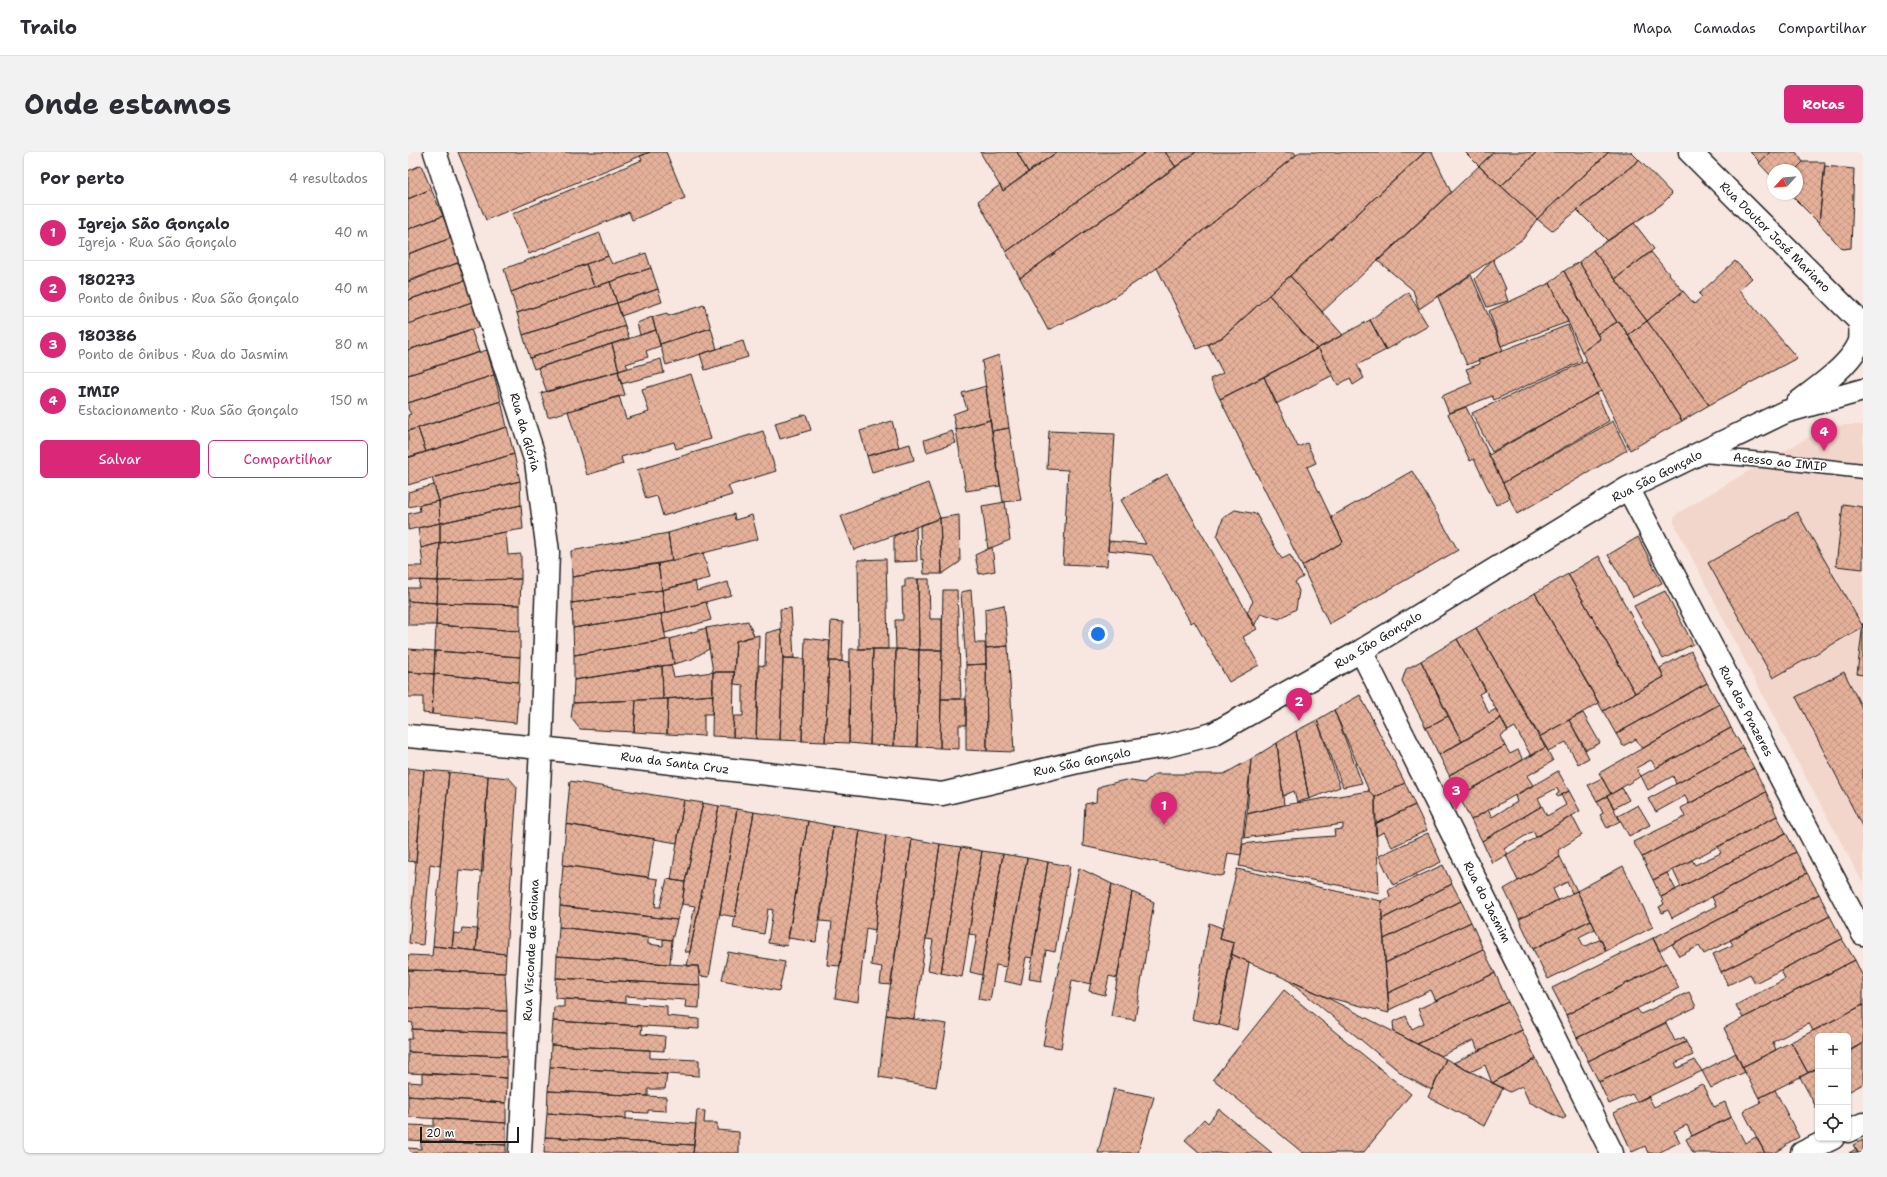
<!DOCTYPE html>
<html lang="pt">
<meta charset="utf-8">
<style>
body{margin:0;font-family:"Shantell Sans",sans-serif;background:#f2f2f3;color:#2b2b33}
.controls{position:absolute;right:12px;bottom:12px;display:grid;overflow:hidden;border-radius:6px;box-shadow:0 1px 3px #0004}
.controls button{width:36px;height:36px;display:grid;place-items:center;padding:0;border:0;border-bottom:1px solid #e1e1e2;background:#fff;color:#2b2b33;font:20px sans-serif}
.compass{position:absolute;left:1359px;top:12px;width:36px;height:36px;border-radius:50%;background:#fff;box-shadow:0 1px 3px #0004;rotate:244deg}
.scale{position:absolute;left:12px;bottom:10px;width:99px;box-sizing:border-box;padding-left:4px;border:2px solid #1c1c1c;border-top:0;font-size:11px;line-height:14px;white-space:nowrap;color:#1c1c1c;-webkit-text-stroke:3px #fff;paint-order:stroke}
.you{position:absolute;left:690px;top:482px;width:14px;height:14px;margin:-10px;border:3px solid #fff;border-radius:50%;background:#1a73e8;box-shadow:0 0 0 6px #1a73e833}
.badge{display:grid;place-items:center;width:26px;height:26px;border-radius:50%;background:#db2777;color:#fff;font-size:13px;font-weight:700}
.pin{position:absolute;translate:-50% -33px;filter:drop-shadow(0 1px 2px #0008)}
.pin::after{content:'';position:absolute;top:21px;width:14px;height:12px;background:inherit;clip-path:polygon(0 0,100% 0,50% 100%)}
.list{margin:0;padding:0;list-style:none}
h2{display:flex;justify-content:space-between;align-items:center;height:52px;margin:0;padding:0 16px;font-size:17px}
h2 small{font-size:13px;font-weight:400;color:#7c7c81}
.list li{display:grid;grid-template-columns:26px 1fr auto;gap:12px;align-items:center;box-sizing:border-box;height:56px;padding:0 16px;border-top:1px solid #e1e1e2}
.list b{display:block;font-size:15px;white-space:nowrap}
.list p{margin:0;font-size:13px;white-space:nowrap;color:#7c7c81}
.list em{font-size:13px;font-style:normal;color:#7c7c81}
.actions{display:flex;gap:8px;padding:12px 16px}
.actions a{flex:1;padding:9px 0;border:1px solid #db2777;border-radius:6px;text-align:center;font-size:14px;color:#db2777}
.actions .main{background:#db2777;color:#fff}
.icon{flex:none;width:22px;height:22px;fill:none;stroke:currentColor;stroke-width:2;stroke-linecap:round;stroke-linejoin:round}
.map{position:relative;flex:none;width:1455px;height:1001px;overflow:hidden;border-radius:6px}
header{display:flex;align-items:center;gap:24px;box-sizing:border-box;height:56px;padding:0 20px;background:#fff;border-bottom:1px solid #e1e1e2}
header strong{font-size:19px}
nav{display:flex;gap:22px;margin-inline-start:auto;font-size:14px}
.intro{display:flex;align-items:center;justify-content:space-between;box-sizing:border-box;height:96px;padding:0 24px}
h1{margin:0;font-size:28px}
.button{padding:10px 18px;border-radius:6px;background:#db2777;color:#fff;font-size:14px;font-weight:700}
main{display:flex;gap:24px;padding:0 24px}
aside{flex:1;background:#fff;border-radius:6px;box-shadow:0 1px 3px #0004}
.map>svg:first-child{display:block}
</style>
<header>
<strong>Trailo</strong>
<nav><a>Mapa</a><a>Camadas</a><a>Compartilhar</a></nav>
</header>
<div class="intro"><h1>Onde estamos</h1><a class="button">Rotas</a></div>
<main>
<aside>
<h2>Por perto<small>4 resultados</small></h2>
<ul class="list">
<li><span class="badge">1</span><div><b>Igreja São Gonçalo</b><p>Igreja · Rua São Gonçalo</p></div><em>40 m</em></li>
<li><span class="badge">2</span><div><b>180273</b><p>Ponto de ônibus · Rua São Gonçalo</p></div><em>40 m</em></li>
<li><span class="badge">3</span><div><b>180386</b><p>Ponto de ônibus · Rua do Jasmim</p></div><em>80 m</em></li>
<li><span class="badge">4</span><div><b>IMIP</b><p>Estacionamento · Rua São Gonçalo</p></div><em>150 m</em></li>
</ul>
<div class="actions"><a class="main">Salvar</a><a>Compartilhar</a></div>
</aside>
<div class="map">
<svg width="1455" height="1001" viewBox="0 0 1455 1001">
<defs>
<pattern id="building-cross-hatch" width="8" height="8" patternUnits="userSpaceOnUse"><rect width="8" height="8" fill="#e5b099"/><path d="M0 0l8 8M0 8l8-8" fill="none" stroke="#c49783"/></pattern>
</defs>
<rect width="100%" height="100%" fill="#f7e7e0"/>
<filter id="ink" filterUnits="userSpaceOnUse"><feTurbulence type="fractalNoise" baseFrequency=".025" numOctaves="2"/><feDisplacementMap in="SourceGraphic" scale="8" xChannelSelector="R" yChannelSelector="G"/><feConvolveMatrix kernelMatrix="1 2 1 2 8 2 1 2 1" color-interpolation-filters="sRGB"/></filter>
<g filter="url(#ink)">
<path fill="#f2d6cb" d="M1435 273H1455V731L1382 596 1266 371V366L1270 361 1354 311 1418 276Z"/>
<path fill="url(#building-cross-hatch)" stroke="#1c1c1c" d="M50 0H242L78 68Z
M242 0H258L277 46 224 68 221 60 121 102 104 62 234 8 232 4Z
M572 0H609L620 20 595 39Z
M609 0H649L620 20Z
M649 0H738L598 100 570 49 592 33 595 39Z
M738 0H757L768 15 612 126 598 100Z
M757 0H788L768 15Z
M788 0H886L888 3 749 116 700 149 640 178 612 126Z
M892 0H1017L815 185 789 197 749 116Z
M1017 0H1024L1043 40 914 160 882 124Z
M1057 0H1086L1071 14Z
M1086 0H1129L1093 34 1071 14Z
M1129 0H1201L1129 67 1093 34Z
M1201 0H1223L1231 8 1144 79 1129 67Z
M1342 0H1362L1352 10Z
M1362 0H1388L1395 10 1387 18H1365V26L1351 11Z
M1231 8 1264 42 1254 52 1200 89 1169 58Z
M1395 10H1417L1411 71 1382 42H1389V18H1387Z
M13 13 23 37 0 47V19Z
M1071 14 1129 67 1115 87 1011 157 1005 138 970 109Z
M1417 14 1446 17 1443 96 1434 97 1411 71Z
M23 37 35 64 0 77V47Z
M35 64 43 86 0 102V77Z
M1226 71 1246 97 1207 127 1185 98Z
M192 81 200 104 103 140 96 117Z
M43 86 52 110 0 129V102Z
M1185 98 1239 169 1220 183 1211 169 1209 170 1171 110Z
M1243 100 1275 139 1239 169 1207 127Z
M238 101 243 116 186 135 178 112 200 104 204 112Z
M1085 107 1098 137 1096 138 1100 149 1079 155 1067 127Z
M1327 109 1344 126 1331 138 1389 206 1301 253 1239 169 1275 139 1286 152 1294 145 1291 142Z
M52 110 58 128 0 148V130Z
M1171 110 1209 170 1189 182 1156 119Z
M178 112 186 135 109 161 103 140Z
M243 116 250 137 209 151 202 130Z
M1156 119 1192 187 1174 200 1142 131Z
M1063 123 1095 198 1059 213 1030 145Z
M882 124 935 183 909 197 861 143Z
M58 128 64 150 0 172V148Z
M202 130 209 151 115 183 109 161Z
M1142 131 1160 170 1093 194 1081 159Z
M250 137 254 150 213 164 209 151Z
M1000 140 1020 174 978 198 962 168Z
M861 143 909 197 812 247 802 227 815 221 800 192 815 185Z
M64 150 72 175 0 198V172Z
M209 151 217 174 122 206 115 183Z
M296 153 303 176 252 192 244 165 259 161 260 164Z
M244 165 248 178 232 183 229 171Z
M962 168 978 198 949 213 956 226 945 233 942 226 930 233 910 196Z
M1211 169 1274 269 1222 298 1174 200 1192 187 1189 182Z
M1239 169 1301 253 1274 269 1220 183Z
M1160 173 1174 209 1086 248 1084 244 1041 261 1034 244 1064 231 1058 217 1072 212 1070 208Z
M217 174 221 186 126 217 122 206Z
M303 176 309 197 258 213 252 192Z
M63 177 71 200 0 223V198Z
M248 178 252 194 238 199 240 205 218 212 220 216 211 219 204 192Z
M335 189 340 205 297 218 292 202Z
M204 192 211 219 139 240 130 216Z
M910 196 925 223 868 252 856 225Z
M79 198 86 223 0 251V223Z
M591 203 601 276 584 279 574 209Z
M253 207 256 221 213 232 210 219Z
M1178 209 1193 239 1084 300 1064 261Z
M210 219 217 243 140 265 133 241Z
M283 222 303 287 268 297 266 290 213 305 215 312 179 323 160 259 211 244 218 267 241 260 234 237Z
M86 223 93 249 0 279V263L3 262 0 257V251Z
M856 225 890 295 899 291 908 311 899 315 935 390 894 414 812 247Z
M578 234 582 268 548 278 545 262 559 257 554 241Z
M1189 241 1201 269 1095 331 1081 303Z
M93 249 99 275 18 300 10 276Z
M1058 255 1102 346 1088 353 1066 307 1062 309 1040 262Z
M398 262 403 278 372 287 367 271Z
M582 268 592 334 558 339 548 278Z
M484 269 491 295 459 304 452 279Z
M1205 269 1219 298 1109 362 1095 331Z
M99 275 106 302 0 333V305Z
M10 276 18 300 0 306V279Z
M601 276 613 348 595 350 584 279Z
M355 279 368 319 320 334 324 343 255 364 249 344 238 347 229 318Z
M544 279 548 291 519 300 516 288Z
M641 279 707 282 699 414 655 412 660 318 639 317Z
M502 292 506 308 464 320 459 304Z
M106 302 112 329 31 349 24 326Z
M1004 319 1050 398 921 472 894 414 935 390 923 365Z
M759 322 849 477 835 485 851 513 821 530 786 469 783 471 744 403 700 398 701 389 738 392 713 348Z
M112 329 113 353 32 371 31 349Z
M520 331 532 366 446 398 433 364Z
M26 333 31 349 0 355V340Z
M31 349 32 371 0 378V362L12 359 11 353Z
M597 350 602 388 580 397 574 354Z
M1435 352 1455 355V417L1428 414Z
M113 353 115 377 32 391V371Z
M827 358 848 362 874 407 882 403 895 425 887 430 891 439 888 457 871 467 853 461 846 474 839 461 845 449 809 385 815 366Z
M1389 360 1455 475 1365 526 1300 411Z
M326 362 327 368 344 363 350 387 264 409 260 381Z
M551 363 552 410 534 422 532 366Z
M532 366 534 422H516L515 407 513 408 512 374Z
M32 371V391L13 396 10 376Z
M508 375 509 409 486 410V384Z
M98 380 100 403 113 402V427L30 429 32 391Z
M260 381 264 409 164 425 163 399Z
M1230 385 1254 431 1225 445 1200 403Z
M32 391 30 429 0 428V414H15L13 396Z
M584 395 587 419 571 422 567 403Z
M295 401 302 426 254 438 250 412Z
M1191 404 1256 525 1227 541 1160 422Z
M478 407 480 497H451L450 408Z
M250 412 254 438 164 451V425Z
M1160 422 1227 541 1195 559 1127 441Z
M113 427 112 453 29 451 30 429Z
M497 427H510L511 498 488 497 487 468H495L494 435H497Z
M510 427H521L522 467H534V498H511Z
M12 428 30 429 29 451 0 449V436H11Z
M287 429 289 439 320 430 323 443 257 461 254 438Z
M254 438 257 461 165 476 164 451Z
M535 438H549L553 547H533Z
M563 438 567 491H577L578 512 558 513 553 440Z
M1257 439 1285 492 1255 507 1226 454Z
M1127 441 1191 551 1131 585 1068 476Z
M0 449 29 451 28 473H0Z
M298 450 303 468 257 481 253 462Z
M29 451 112 453V479L28 473Z
M596 453 600 494 578 496 577 457Z
M383 456 386 506H375L372 457Z
M253 462 258 488 166 503 165 476Z
M340 469 346 484 328 489 326 520H305L298 476Z
M423 469 435 470 434 509H421Z
M1455 471V523L1449 522Z
M28 473 112 479V505L27 499Z
M298 476 301 497 284 507 266 512 262 487Z
M1068 476 1138 595 1123 604 1107 575 1100 579 1049 487Z
M373 477 375 506 372 588 348 587 351 513 357 514 358 481Z
M351 483 348 587 325 585 326 564H335V533L326 532 328 489Z
M397 486 422 489 417 590 394 589Z
M262 487 266 512 166 528V503Z
M1049 487 1078 538 1071 542 1081 561 1088 557 1093 566 1054 590 1013 509Z
M600 494 606 600 579 599 578 496Z
M0 497 27 499 26 522 0 520Z
M442 497H465L462 593 441 591Z
M465 497H488L486 594 462 593Z
M488 497 511 498 509 595 486 594Z
M511 498H534L532 596 509 595Z
M27 499 112 505 111 530 26 522Z
M1283 499 1299 531 1208 582 1195 559 1256 525 1252 516Z
M375 506 396 507 394 589 372 588Z
M421 509 442 510 441 591 417 590Z
M1013 509 1040 564 1018 576 994 529 998 517Z
M578 512 579 599 558 598V513Z
M263 513 266 525 305 520V543L255 547 254 514Z
M254 514 255 547 165 551 166 528Z
M0 520 26 522 24 562 15 561V545H0Z
M305 520H326L325 585 304 584Z
M1436 520 1455 558V676L1388 545Z
M26 522 111 530 108 571 24 562Z
M1299 531 1311 552 1234 597 1228 587 1215 594 1208 582Z
M305 543 304 562H296V584L259 582 260 547Z
M952 543 997 631 967 645 961 639 926 558Z
M260 547 259 582 226 580 228 548Z
M533 547H558V573H551V597L532 596Z
M228 548 226 580 172 577 163 566 165 551Z
M1312 552 1323 576 1248 616 1243 608 1228 616 1233 624 1203 642 1191 621Z
M926 558 954 631 935 635 909 568Z
M1175 561 1192 591 1178 598 1161 568Z
M1040 564 1054 590 1031 603 1018 576Z
M1093 566 1100 579 1092 584 1097 594 1041 623 1031 603Z
M909 568 932 635 901 647 888 579Z
M1161 568 1181 606 1170 612 1158 590 1140 599 1131 585Z
M1323 576 1335 596 1268 632 1265 624 1240 638 1233 624Z
M888 579 901 647 889 650 886 639 875 644 869 591Z
M869 591 876 653 839 662 843 607Z
M1097 594 1102 602 1110 598 1115 608 1051 644 1041 623Z
M1138 595 1145 609 1119 624 1125 633 1063 668 1051 644Z
M1335 596 1346 616 1281 652 1277 644 1248 660 1240 647Z
M843 607 833 703 820 701 816 723 811 724 675 694 677 652 688 650 689 637 693 634 717 628 736 631 747 622H816Z
M0 616 16 618 8 710 0 709Z
M1346 616 1358 640 1234 705 1225 690 1277 665 1273 656Z
M16 618 41 620 32 714 22 712 15 793 1 791Z
M1150 619 1161 639 1150 645 1148 643 1151 641 1149 636 1130 646 1134 654 1074 689 1063 668 1080 658 1084 665 1109 650 1107 644Z
M41 620 80 624 75 720 51 718 44 796 25 794Z
M80 624 101 626 109 635 98 802 68 799Z
M1194 626 1203 642 1189 649 1180 633Z
M162 629 276 648 269 691 158 672Z
M997 631 1007 653 967 672V645Z
M1214 636 1221 648 1206 656 1199 644Z
M961 639 967 645 971 741 831 714 835 692 867 688 927 684 926 678 935 677V672L836 686 839 662 876 653Z
M1161 639 1172 659 1128 685 1125 679 1096 697 1100 702 1084 711 1074 689 1134 654 1139 664 1158 653 1153 643Z
M1358 640 1369 664 1245 728 1234 705Z
M1199 644 1212 669 1199 676 1192 663 1195 661 1189 649Z
M276 648 295 651 277 730 263 728Z
M295 651 311 654 282 800H277L287 754 274 752 277 730Z
M1007 653 1019 678 984 695 976 680 968 684 967 672Z
M1230 653 1242 673 1221 684 1210 664Z
M311 654 329 657 301 825 292 824 290 814H279Z
M329 657 346 660 327 765 312 762Z
M346 660 400 669 379 794 360 791 365 758 360 757 356 782 325 776Z
M1164 664 1174 683 1150 698 1152 705 1110 729 1098 703Z
M1369 664 1378 681 1273 735 1265 718 1284 708 1287 713 1313 701 1310 695Z
M400 669 425 674 408 790 380 786Z
M158 672 247 687 240 725 155 713Z
M425 674 452 678 432 814 419 813 424 770 412 769Z
M452 678 478 683 467 778 458 776 450 850 427 846Z
M1020 681 1033 710 985 733 971 704Z
M1378 681 1388 700 1264 766 1260 758 1254 761 1251 755 1256 752 1253 745Z
M478 683 504 687 483 833 472 832 474 815 463 813Z
M504 687 532 692 506 867 478 863Z
M532 692 553 695 533 821 520 818 525 788 518 787Z
M553 695 574 699 554 825 533 821Z
M574 699 595 702 574 823 562 820 569 783 561 782Z
M1388 700 1399 721 1251 799 1245 786 1308 754 1304 745Z
M595 702 619 706 598 815 588 813 582 849 570 847Z
M1152 705 1169 739 1164 741 1159 730 1145 737 1150 748 1111 767 1096 737Z
M619 706 640 710 624 806 618 805 613 833 596 829Z
M640 710 662 714 647 800 638 798 633 829 621 827Z
M155 713 250 727 247 755H252L259 727 277 730 274 752 269 768 152 754Z
M1035 713 1044 732 974 767 973 749 982 745 980 738Z
M1215 714 1245 775 1198 799 1169 739Z
M671 716 704 732 683 832 664 828 653 896 635 893Z
M829 717 973 749 981 861 918 845 823 802 826 791 812 787Z
M1259 721 1268 738 1253 745 1245 728Z
M1399 721 1411 742 1296 802 1291 794 1271 804 1264 792Z
M704 732 724 740 709 826 701 824 697 843 681 839Z
M1044 732 1053 749 976 787 974 767Z
M1169 739 1183 768 1125 797 1111 767Z
M724 740 746 750 727 868 703 864Z
M1411 742 1422 764 1313 820 1305 802 1325 793 1322 788Z
M1053 749 1063 770 977 811 976 787Z
M152 754 269 768 264 788 151 775Z
M1422 764 1434 787 1347 831 1342 822 1320 833 1313 820Z
M1183 768 1187 777 1171 785 1176 795 1193 787 1198 799 1140 827 1125 797Z
M1063 770 1075 797 980 841 977 811Z
M801 771 814 776 812 787 826 791 811 873 784 867Z
M151 775 240 786V792L255 794V787L264 788 262 812 149 804Z
M54 776 70 777 68 799 44 796 46 781 53 782Z
M1245 786 1258 811 1158 863 1144 836Z
M1434 787 1447 808 1335 866 1328 853 1377 827 1373 818Z
M25 794 98 802 97 821 0 818V803L24 804Z
M1075 797 1087 821 1028 849 1023 838 981 858 980 841Z
M320 800 377 810 371 839 314 828Z
M823 802 841 810 829 878 811 873Z
M149 804 290 814 292 833 148 826Z
M1447 808 1455 825V853L1405 879 1401 871 1365 890 1368 898 1334 915 1316 876Z
M1258 811 1271 836 1169 886 1158 863Z
M0 818 97 821 99 859 0 856Z
M1087 821 1100 850 1009 892 986 880 985 870 998 864 1004 877 1016 871 1010 857Z
M148 826 292 833 291 856 277 855 278 848 217 844V851L147 846Z
M879 827 918 845 1038 907 1024 938 998 925Z
M876 838 1003 942 955 1001H895L805 927Z
M1281 840 1288 855 1180 909 1169 886 1229 857 1233 862Z
M156 847 259 854V864L291 867V877L145 869 146 855H156Z
M1100 850 1114 878 1070 899 1066 888 1033 904 1009 892Z
M1455 853V891L1440 900V884H1410V916L1400 921 1383 890Z
M0 856 99 859V881L4 877 5 871 0 870Z
M478 863 539 872 528 935 471 925Z
M145 869 234 874 233 882 257 884 256 899 143 893Z
M1258 871 1267 889 1276 885 1278 890 1191 930 1180 909Z
M4 877 99 881V904L0 900V887H4Z
M1114 878 1128 907 1084 931 1077 913 1062 920 1045 911Z
M1278 890 1285 903 1267 911 1270 916 1287 908 1294 919 1229 950 1224 942 1201 952 1191 930Z
M1383 890 1400 921 1351 946 1334 915Z
M1455 891V932L1440 940V899Z
M143 893 242 898V906L291 908V924L142 915Z
M0 900 99 904V926L0 921Z
M1328 901 1337 920 1303 936 1294 919Z
M1038 907 1095 936 1076 974 1020 945Z
M1128 907 1158 965 1155 967 1121 950 1114 934 1102 940 1084 931Z
M142 915 259 922 257 937H240V944L140 939Z
M1410 915V956L1409 957 1392 925Z
M14 921 99 926 98 951 0 944V930L14 931Z
M1294 932 1306 955 1317 950 1323 965 1284 984 1279 973 1266 979 1272 990 1250 1001H1240L1237 994 1224 1000 1206 961 1240 944 1246 955Z
M706 937 746 945 730 1001H690Z
M1367 938 1391 985 1378 992V994L1367 1001H1357L1335 959 1353 950 1351 946Z
M140 939 258 945V959L240 958V961L218 960V967L139 961Z
M0 944 98 951V971L0 965Z
M811 957 864 1001H792L777 988 796 967 800 971Z
M289 958 297 959 296 971H309V978L331 980V1001H285Z
M139 961 288 972 286 993 137 985Z
M1323 965 1337 991 1348 985 1357 1001H1285L1278 987Z
M26 966 98 971V993L0 988V973L26 974Z
M137 985 286 993 285 1001H136Z
M1455 988V1001H1450L1445 993Z
M13 989 98 993V1001H0V996L13 997Z
M1448 997 1450 1001H1441Z"/>
<g fill="none" stroke-linecap="round" stroke-linejoin="round">
<g stroke="#1c1c1c" stroke-width="17">
<path id="lane" d="M1294 303 1356 308 1455 319"/>
</g>
<g stroke="#1c1c1c" stroke-width="25">
<path id="street" d="M1440 979 1455 972
M1394 1001 1425 986"/>
</g>
<g stroke="#1c1c1c" stroke-width="25">
<path id="secondary" d="M27 0 128 310 140 400 133 596 112 1001
M1282 0 1455 173
M1389 251C1408 237 1444 212 1452 189 1453 183 1452 176 1452 170
M1220 336 1455 782
M953 499 1204 1001
M0 584 133 596 534 642 695 604 758 594 805 582 953 499 1220 336 1377 260 1455 238"/>
</g>
<use href="#lane" stroke="#fff" stroke-width="14"/>
<use href="#street" stroke="#fff" stroke-width="22"/>
<use href="#secondary" stroke="#fff" stroke-width="22"/>
</g>
</g>
<g text-anchor="middle" stroke-width="3.5" stroke-linejoin="round" paint-order="stroke">
<g font-size="12" fill="#1c1c1c" stroke="#fff">
<text transform="translate(1367 85) rotate(45)" y="4">Rua Doutor José Mariano</text>
<text transform="translate(117 280) rotate(74)" y="4">Rua da Glória</text>
<text transform="translate(1372 310) rotate(6)" y="4">Acesso ao IMIP</text>
<text transform="translate(1249 324) rotate(-27)" y="4">Rua São Gonçalo</text>
<text transform="translate(970 488) rotate(-31)" y="4">Rua São Gonçalo</text>
<text transform="translate(1338 559) rotate(62)" y="4">Rua dos Prazeres</text>
<text transform="translate(674 610) rotate(-12)" y="4">Rua São Gonçalo</text>
<text transform="translate(267 611) rotate(7)" y="4">Rua da Santa Cruz</text>
<text transform="translate(1079 750) rotate(63)" y="4">Rua do Jasmim</text>
<text transform="translate(123 798) rotate(-87)" y="4">Rua Visconde de Goiana</text>
</g>
</g>
</svg>
<div class="controls">
<button>+</button>
<button>−</button>
<button><svg class="icon" aria-label="locate" viewBox="0 0 24 24"><circle cx="12" cy="12" r="6"/><path d="M12 2v4M12 18v4M2 12h4M18 12h4"/></svg></button>
</div>
<svg class="compass" viewBox="-18 -18 36 36"><path d="M0-13l5 13h-10z" fill="#e53935"/><path d="M0 13l5-13h-10z" fill="#7c7c81"/></svg>
<div class="scale">20 m</div>
<div class="you"></div>
<div class="pin badge" style="left:756px;top:673px">1</div>
<div class="pin badge" style="left:891px;top:569px">2</div>
<div class="pin badge" style="left:1048px;top:658px">3</div>
<div class="pin badge" style="left:1416px;top:299px">4</div>
</div>
</main>
